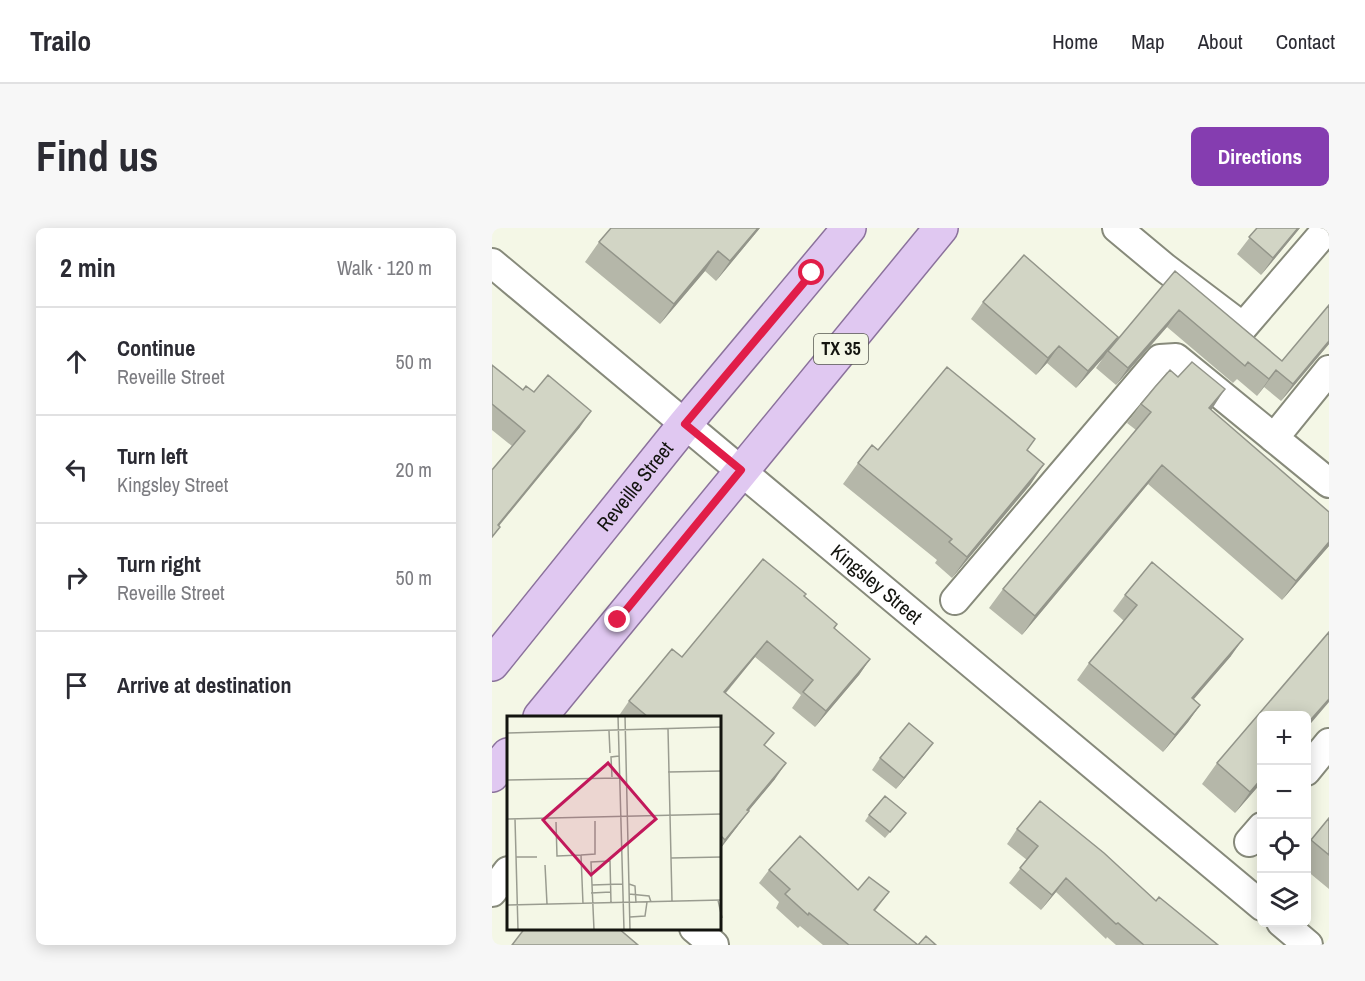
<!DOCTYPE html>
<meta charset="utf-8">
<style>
body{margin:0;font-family:"Archivo Narrow",sans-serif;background:#f7f7f7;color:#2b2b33}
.controls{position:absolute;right:18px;bottom:18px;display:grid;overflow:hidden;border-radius:9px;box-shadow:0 3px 15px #0003}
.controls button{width:54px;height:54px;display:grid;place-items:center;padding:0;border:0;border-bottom:2px solid #e1e1e2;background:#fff;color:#2b2b33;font:30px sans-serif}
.stop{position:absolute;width:18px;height:18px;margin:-14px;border:4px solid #e11d48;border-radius:50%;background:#fff}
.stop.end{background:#e11d48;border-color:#fff;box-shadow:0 2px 6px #0008}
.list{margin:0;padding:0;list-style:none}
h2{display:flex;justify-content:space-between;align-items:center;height:78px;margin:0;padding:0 24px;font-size:26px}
h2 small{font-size:20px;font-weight:400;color:#7c7c81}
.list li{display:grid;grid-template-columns:39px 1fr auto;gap:18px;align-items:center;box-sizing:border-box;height:108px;padding:0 24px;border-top:2px solid #e1e1e2}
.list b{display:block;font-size:22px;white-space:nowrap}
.list p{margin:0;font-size:20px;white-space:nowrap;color:#7c7c81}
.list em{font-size:20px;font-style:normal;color:#7c7c81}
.icon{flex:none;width:33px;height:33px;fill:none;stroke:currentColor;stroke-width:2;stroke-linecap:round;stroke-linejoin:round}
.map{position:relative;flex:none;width:837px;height:717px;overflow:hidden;border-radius:9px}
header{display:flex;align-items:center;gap:36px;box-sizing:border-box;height:84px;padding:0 30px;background:#fff;border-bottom:2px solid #e1e1e2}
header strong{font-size:28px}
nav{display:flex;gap:33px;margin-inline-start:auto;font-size:21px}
.intro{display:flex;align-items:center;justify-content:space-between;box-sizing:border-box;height:144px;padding:0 36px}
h1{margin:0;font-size:42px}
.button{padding:15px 27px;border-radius:9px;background:#853db0;color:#fff;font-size:21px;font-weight:700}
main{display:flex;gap:36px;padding:0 36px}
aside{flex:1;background:#fff;border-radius:9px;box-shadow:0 3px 15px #0003}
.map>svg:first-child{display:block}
</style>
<header>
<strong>Trailo</strong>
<nav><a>Home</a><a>Map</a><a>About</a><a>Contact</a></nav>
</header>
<div class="intro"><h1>Find us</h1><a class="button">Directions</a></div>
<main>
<aside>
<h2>2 min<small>Walk · 120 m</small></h2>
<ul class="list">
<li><svg class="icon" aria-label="ahead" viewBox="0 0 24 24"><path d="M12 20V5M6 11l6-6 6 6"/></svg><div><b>Continue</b><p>Reveille Street</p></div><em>50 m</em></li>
<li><svg class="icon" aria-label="left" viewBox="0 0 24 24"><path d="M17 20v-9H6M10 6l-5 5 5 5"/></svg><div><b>Turn left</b><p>Kingsley Street</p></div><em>20 m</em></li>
<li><svg class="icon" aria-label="right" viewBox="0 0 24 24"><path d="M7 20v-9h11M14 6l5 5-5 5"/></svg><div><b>Turn right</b><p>Reveille Street</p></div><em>50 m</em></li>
<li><svg class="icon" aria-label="arrive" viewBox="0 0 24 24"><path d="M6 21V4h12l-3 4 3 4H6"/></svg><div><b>Arrive at destination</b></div></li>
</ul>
</aside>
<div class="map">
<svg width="837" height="717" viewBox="0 0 837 717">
<rect width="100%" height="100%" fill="#f4f7e6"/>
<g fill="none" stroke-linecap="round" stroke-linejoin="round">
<g stroke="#878a7b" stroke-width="32">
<g id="minor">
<path d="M625 0 673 40 751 99 836 0"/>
<path id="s1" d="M0 35 770 678"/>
<path d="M837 142 782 210 837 255"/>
<path d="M463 372 668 131 684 130 782 210"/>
<path d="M814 543 837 515"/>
<path d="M757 614 770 599"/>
<path d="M0 664 16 643"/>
<path d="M789 694 816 717"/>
<path d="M202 700 222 717"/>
</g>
</g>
<g stroke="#8b729c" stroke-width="36">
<g id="major">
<path id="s2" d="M0 436 193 196 357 0"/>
<path d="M48 489 449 0"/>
<path d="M0 547 16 527"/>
</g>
</g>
<use href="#minor" stroke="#fff" stroke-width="28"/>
<use href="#major" stroke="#e0c8f1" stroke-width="33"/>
</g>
<path fill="#b5b7a9" d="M119 0H268L224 53 213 43 168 96 93 34 107 14Z
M765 0H808L769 47 745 26Z
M683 43 790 133 837 77V116L789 173 772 159 765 168 745 151 741 155 675 99 624 157 604 140 611 130 584 160 555 135 544 147 479 91 491 74 626 109 620 118Z
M0 137 31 162 42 164 88 199 7 298 0 310 20 218 0 202Z
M649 176 719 182 837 318 790 372 656 256 530 407 497 380 511 361 644 202 635 195Z
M543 211 535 222 552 236 538 257 460 350 443 335 445 332 351 256 366 235 386 222Z
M633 367 739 428 702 471 708 477 696 494 671 524 585 452 597 435 632 393 621 383Z
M312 368 345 396 342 401 378 431 367 447 323 499 300 480 309 467 263 429 234 465 273 518 283 551 256 583 245 599 228 621V489H126L137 473 190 429Z
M770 488V554L743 585 710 556 725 535Z
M432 527 404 561 380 542 388 530Z
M377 587 409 591 393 610 373 593Z
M837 590V661L814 642V618Z
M525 601 664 673 726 717H624L615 709 614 711 564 664 549 682 517 655 535 632 515 616Z
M277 642 366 662 397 664 383 683 426 717H331L308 698 306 700 284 680 287 674 267 655Z"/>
<path fill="#93958a" d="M266 0H268L224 53 238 33Z
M806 0H808L769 47 781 30Z
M226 23 213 43 168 96 182 76Z
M687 82 675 99 624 157 636 140Z
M626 109 611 130 584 160 596 143Z
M837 113V116L789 173 801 156Z
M567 118 555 135 544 147 556 130Z
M784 142 772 159 765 168 777 151Z
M733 161 720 181 704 200 717 180Z
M99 183 88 199 0 306 6 297Z
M552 236 538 257 460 350 475 329Z
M670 237 656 256 530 407 543 388Z
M837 314V318L790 372 804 353Z
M751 411 739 428 688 487 700 470Z
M275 413 263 429 221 480 232 464Z
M378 431 367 447 323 499 334 483Z
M837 471V474L814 501V497Z
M708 477 696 494 671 524 683 507Z
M441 515 432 527 404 561 412 550Z
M294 535 283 551 244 598 255 582Z
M770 550V554L743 585 758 564Z
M257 583 245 599 228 621 233 612Z
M574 650 564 664 549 682 560 667Z"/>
<path fill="#d2d5c5" stroke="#93958a" stroke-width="1.5" d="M119 0H266L238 33 226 23 182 76 107 14Z
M765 0H806L781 30 757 9Z
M532 27 626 109 596 143 567 118 556 130 491 74Z
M683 43 790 133 837 77V113L801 156 784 142 777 151 756 134 753 138 687 82 636 140 616 123Z
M700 134 733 161 717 180 837 284V314L804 353 670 237 543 388 511 361 659 184 649 176 663 159 678 142 686 149Z
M0 137 31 162 34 158 42 164 56 147 99 183 6 297 8 299 0 309V242L33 203 0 176Z
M455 139 543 211 535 222 552 236 475 329 457 314 460 311 366 235 380 217 386 222Z
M271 331 314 366 312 368 345 396 342 400 378 431 334 483 311 464 321 452 275 413 232 464 282 505 272 517 294 535 255 582 257 583 233 612 228 607V489H156L137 473 180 421 190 429Z
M660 334 751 411 700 470 708 477 683 507 597 435 645 377 633 367Z
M837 404V471L814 497V488H770V550L758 564 725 535Z
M417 495 441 515 412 550 388 530Z
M393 568 414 585 398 604 377 587Z
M548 573 612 625 664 673 667 669 726 717H652L626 695 624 696 574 650 560 667 528 640 546 618 525 601Z
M837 590V627L819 612Z
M308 608 366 662 377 649 397 664 382 682 426 717H357L317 685 316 687 293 666 298 661 277 642Z
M33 700H126L146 717H20Z
M434 708 444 717H426Z"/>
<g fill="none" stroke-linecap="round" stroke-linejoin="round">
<path stroke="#e11d48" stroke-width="8" d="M126 392 249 242 193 196 320 45"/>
</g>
<g text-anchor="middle" stroke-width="4.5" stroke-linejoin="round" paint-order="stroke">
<rect fill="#f4f7e6" stroke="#565850" stroke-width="1.5" x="322" y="106" width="54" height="30" rx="4.5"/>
<g font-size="18" font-weight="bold" fill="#13140f">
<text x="349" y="127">TX 35</text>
</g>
<g font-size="20" fill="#13140f" stroke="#f4f7e6">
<text dy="7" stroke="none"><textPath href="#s2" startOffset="228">Reveille Street</textPath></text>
<text dy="7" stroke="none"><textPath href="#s1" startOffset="501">Kingsley Street</textPath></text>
</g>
</g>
<g transform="translate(15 488)">
<rect width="214" height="214" fill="#f4f7e6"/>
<path fill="none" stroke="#9a9c90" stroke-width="1.5" d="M111 0 117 214M118 0 123 214M161 13 165 185M102 15 103 37M0 17 215 11M161 56 215 55M105 61 104 41 112 40M0 64 112 62M0 103 215 98M8 103 11 214M49 106 50 140 74 139 76 188M74 139 88 138V105M9 141H30M164 142 215 141M38 149 40 188M122 168 128 170 129 187M85 169 115 168M84 177 104 176M122 178 142 180 144 186M211 184 215 202M0 189 215 184M123 201 138 200 140 186M87 214 84 146 103 145 104 187"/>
<path fill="#c2185b" fill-opacity="0.15" stroke="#c2185b" stroke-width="3" d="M101 47 149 103 84 159 36 104Z"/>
<rect width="214" height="214" fill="none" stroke="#13140f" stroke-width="3"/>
</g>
</svg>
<div class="controls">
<button>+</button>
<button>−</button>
<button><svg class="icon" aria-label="locate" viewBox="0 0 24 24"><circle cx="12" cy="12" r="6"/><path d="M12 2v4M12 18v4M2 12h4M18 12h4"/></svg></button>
<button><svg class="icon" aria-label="layers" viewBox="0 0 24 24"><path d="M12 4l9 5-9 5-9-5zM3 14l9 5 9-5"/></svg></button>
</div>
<div class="stop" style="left:320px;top:45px"></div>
<div class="stop end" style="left:126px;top:392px"></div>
</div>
</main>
